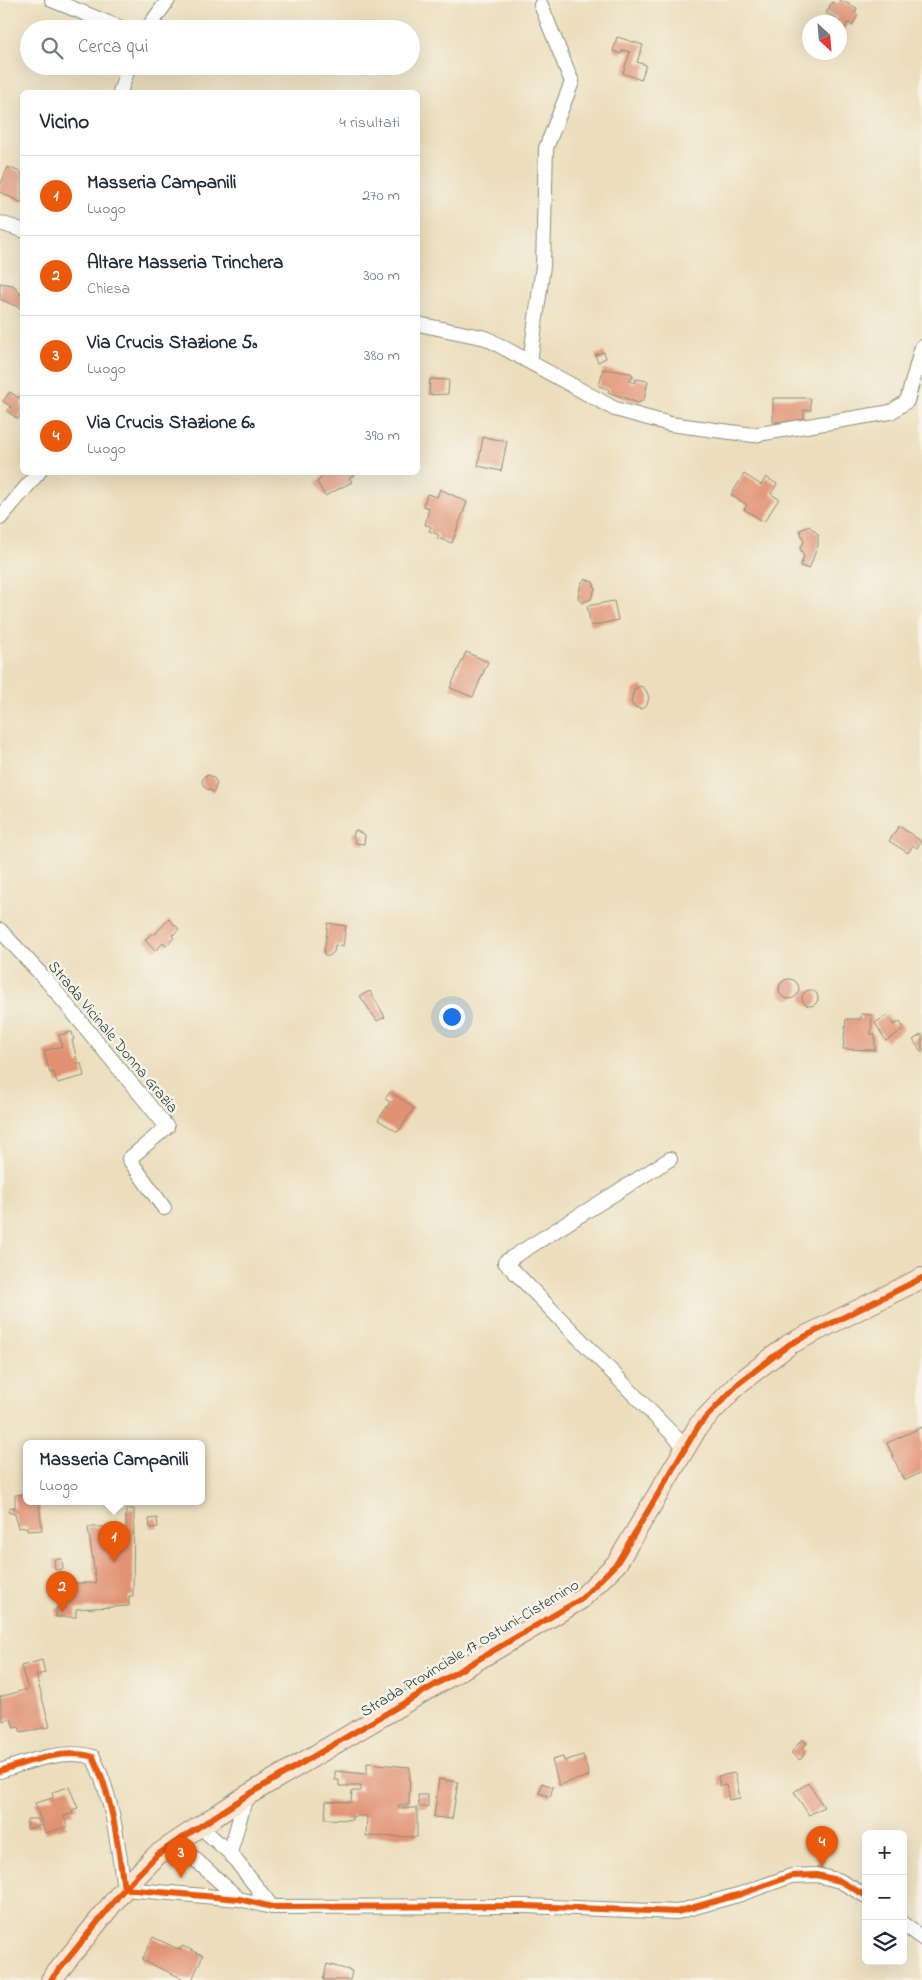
<!DOCTYPE html>
<html lang="it">
<meta charset="utf-8">
<style>
body{margin:0;font-family:"Indie Flower",sans-serif;background:#f6f6f7;color:#1f2937}
.controls{position:absolute;right:15px;bottom:15px;display:grid;overflow:hidden;border-radius:8px;box-shadow:0 5px 20px #0002}
.controls button{width:45px;height:45px;display:grid;place-items:center;padding:0;border:0;border-bottom:1px solid #e0e1e3;background:#fff;color:#1f2937;font:25px sans-serif}
.compass{position:absolute;left:802px;top:15px;width:45px;height:45px;border-radius:50%;background:#fff;box-shadow:0 5px 20px #0002;rotate:154deg}
.you{position:absolute;left:451px;top:1016px;width:18px;height:18px;margin:-12px;border:4px solid #fff;border-radius:50%;background:#1a73e8;box-shadow:0 0 0 8px #1a73e833}
.badge{display:grid;place-items:center;width:32px;height:32px;border-radius:50%;background:#ea580c;color:#fff;font-size:16px;font-weight:700}
.pin{position:absolute;translate:-50% -41px;filter:drop-shadow(0 1px 2px #0008)}
.pin::after{content:'';position:absolute;top:26px;width:18px;height:15px;background:inherit;clip-path:polygon(0 0,100% 0,50% 100%)}
.popup{position:absolute;left:23px;top:1440px;width:182px;height:65px;box-sizing:border-box;display:grid;place-content:center;border-radius:8px;background:#fff;filter:drop-shadow(0 1px 4px #0005);font-size:16px;white-space:nowrap;color:#747a83}
.popup b{font-size:19px;color:#1f2937}
.popup::after{content:'';position:absolute;left:50%;top:100%;margin-left:-10px;border:10px solid transparent;border-top-color:#fff}
.list{margin:0;padding:0;list-style:none}
h2{display:flex;justify-content:space-between;align-items:center;height:65px;margin:0;padding:0 20px;font-size:21px}
h2 small{font-size:16px;font-weight:400;color:#747a83}
.list li{display:grid;grid-template-columns:32px 1fr auto;gap:15px;align-items:center;box-sizing:border-box;height:80px;padding:0 20px;border-top:1px solid #e0e1e3}
.list b{display:block;font-size:19px;white-space:nowrap}
.list p{margin:0;font-size:16px;white-space:nowrap;color:#747a83}
.list em{font-size:16px;font-style:normal;color:#747a83}
.icon{flex:none;width:28px;height:28px;fill:none;stroke:currentColor;stroke-width:2;stroke-linecap:round;stroke-linejoin:round}
.map{position:relative;flex:none;width:922px;height:1980px;overflow:hidden}
.search{position:absolute;background:#fff;box-shadow:0 5px 20px #0002;left:20px;top:20px;width:400px;height:55px;display:flex;align-items:center;gap:12px;box-sizing:border-box;padding:0 18px;border-radius:28px;color:#747a83;font-size:19px}
.panel{position:absolute;background:#fff;box-shadow:0 5px 20px #0002;left:20px;top:90px;width:400px;height:385px;border-radius:8px}
.map>svg:first-child{display:block}
</style>
<div class="map">
<svg width="922" height="1980" viewBox="0 0 922 1980">
<rect width="100%" height="100%" fill="#f7f3e8"/>
<filter id="ink" filterUnits="userSpaceOnUse"><feTurbulence type="fractalNoise" baseFrequency=".02" numOctaves="2"/><feDisplacementMap in="SourceGraphic" scale="10" xChannelSelector="R" yChannelSelector="G"/><feConvolveMatrix kernelMatrix="1 2 1 2 8 2 1 2 1" color-interpolation-filters="sRGB"/></filter>
<filter id="wash" filterUnits="userSpaceOnUse"><feTurbulence type="fractalNoise" baseFrequency=".0096" numOctaves="4" result="noise"/><feDisplacementMap in="SourceGraphic" scale="20" xChannelSelector="R" yChannelSelector="G"/><feGaussianBlur stdDeviation="1.12" result="paint"/><feColorMatrix in="noise" values="0 0 0 0 0 0 0 0 0 0 0 0 0 0 0 0 0 1.4 0 .05"/><feComposite in="paint" operator="in"/></filter>
<g filter="url(#wash)">
<rect width="100%" height="100%" fill="#ecdebc"/>
<g id="blocks">
<path fill="#e19272" d="M840 0 857 8 855 13 858 15 852 26 848 23 843 32 840 30V22H834L837 18 826 13 832 2 838 5Z
M617 37 643 45 637 62 646 65 641 80 623 73 630 52 623 50 621 54 613 51Z
M8 167 22 173V203L0 192V186Z
M0 283 13 285 18 290 22 297V309L0 299Z
M604 352 606 358 598 362 595 355Z
M603 369 631 373 633 376 629 381 635 383 636 379 648 381 644 400 638 403 608 392 609 389 599 386Z
M430 379 449 380 448 394 429 395Z
M10 392 19 398 22 393V412L18 419 7 411 11 407 3 401Z
M773 398H810L811 410H804V422H773Z
M483 437 507 441 501 471 478 466Z
M327 472H354L355 475 349 478 352 482 325 496 317 482Z
M744 474 761 485 766 477 777 484 771 494 779 499 764 522 744 509 747 505 731 495Z
M440 489 467 502 452 543 437 538 439 535 429 531 431 526 425 525 429 508 423 506 427 494 437 497Z
M809 526 818 534V545L809 569 800 566 804 557 800 548 804 542 800 530Z
M585 579 593 582 595 589 591 599 582 603 578 598 581 583Z
M614 601 618 620 591 626 587 606Z
M466 652 488 662 473 697 450 688Z
M641 686 646 690 649 697 647 705 641 709 634 707 631 702 634 689Z
M209 775 214 778 217 783 214 792 205 788 202 782 204 776Z
M899 826 921 841 917 848 913 845 908 853 889 841Z
M355 830 365 835 364 844 356 843 353 836Z
M169 919 179 929 172 936 174 938 166 946 163 943 155 951 145 940 152 933 154 935Z
M328 923 346 926 343 946 335 945 334 952 329 956H325L324 952Z
M779 989a10 10 0 1 1 20 0a10 10 0 1 1-20 0Z
M802 998a8 8 0 1 1 16 0a8 8 0 1 1-16 0Z
M370 991 385 1017 377 1021 360 996Z
M861 1014 872 1015 871 1034H875V1050L843 1049 846 1019H861Z
M887 1015 893 1025 900 1022 904 1029 886 1041 875 1023Z
M72 1032 74 1039 72 1040 78 1064 81 1063 84 1076 57 1083 54 1072 50 1073 44 1051 62 1046 59 1035Z
M922 1034V1053L913 1040Z
M390 1092 414 1108 398 1132 378 1120 390 1102 385 1099Z
M922 1427V1472L904 1481 887 1443Z
M25 1494 26 1501H39L42 1530 27 1531V1527L18 1528 15 1514 8 1512 10 1507 15 1508V1495Z
M126 1509H134L133 1596H129V1606L76 1609V1617H56V1608H65L66 1595H74V1583H96L88 1527H109V1537H126Z
M157 1518 158 1527 150 1528 149 1519Z
M54 1559H62L63 1569 55 1570Z
M42 1660 45 1673 36 1675 50 1727 21 1732 19 1727 14 1728 11 1718 3 1721 0 1697 28 1689 21 1666Z
M802 1739 807 1743 802 1749 806 1752 800 1760 791 1753Z
M583 1755 589 1776 559 1785 552 1760 563 1757 564 1761Z
M367 1763 410 1767 409 1805H398V1808H417V1837L366 1836 367 1816H352V1820L325 1819 326 1801 351 1802 352 1791H361V1786H339V1780H335V1771L367 1774Z
M735 1773 740 1798 729 1800 726 1785 720 1786 718 1776Z
M439 1779 458 1782 452 1819 434 1817Z
M542 1783 553 1787 550 1797 539 1793Z
M808 1783 824 1807 809 1815 794 1792Z
M69 1787 78 1808 72 1810 73 1814 64 1816 67 1827 45 1833 35 1803 53 1798 52 1792Z
M418 1795H428V1807H419Z
M27 1819H38L40 1826 27 1829Z
M153 1937 180 1950 182 1946 203 1955 192 1980H186L142 1960Z
M327 1964 352 1971 350 1980H323Z"/>
</g>
</g>
<g filter="url(#ink)">
<use href="#blocks" fill-opacity="0" stroke="#868e78" stroke-width="1"/>
<g fill="none" stroke-linecap="round" stroke-linejoin="round">
<g stroke="#868e78" stroke-width="16">
<path id="minor" d="M52 0 123 29
M147 29 168 0
M120 92 129 66
M0 223 22 230
M418 324 486 338 615 409 670 424 753 435 891 412 907 401 922 347
M530 362 543 266 546 148 572 82 541 5
M0 518 39 472
M0 930 48 982 167 1127 129 1159 164 1208
M670 1159 505 1262 686 1448
M0 1771C27 1762 65 1748 93 1757 113 1798 118 1845 124 1889L239 1899 272 1907 525 1906 677 1912 741 1894 791 1876 817 1875 840 1881 866 1896
M199 1826 230 1853 272 1907
M176 1842 239 1899
M230 1853 246 1796
M903 1924 922 1938"/>
</g>
<g stroke="#868e78" stroke-width="22">
<path id="secondary" d="M51 1980 124 1889 157 1855 176 1842 246 1796 581 1599 617 1563 699 1425 739 1383 790 1344 922 1278"/>
</g>
<use href="#minor" stroke="#fff" stroke-width="14"/>
<use href="#secondary" stroke="#fde4d1" stroke-width="20"/>
<g stroke="#f7f3e8" stroke-width="9">
<path id="cycleway" d="M0 1771C27 1762 65 1748 93 1757 113 1798 118 1845 124 1889
M124 1889 239 1899 272 1907 525 1906 677 1912 741 1894 791 1876 817 1875 840 1881 866 1896
M51 1980 124 1889 157 1855 176 1842 246 1796 581 1599 617 1563 699 1425 739 1383 790 1344 922 1278"/>
</g>
<use href="#cycleway" stroke="#e8590c" stroke-width="6"/>
</g>
</g>
<g text-anchor="middle" stroke-width="5" stroke-linejoin="round" paint-order="stroke">
<g font-size="16" fill="#1f3d34" stroke="#f7f3e8">
<text transform="translate(114 1036) rotate(50)" y="6">Strada Vicinale Donna Grazia</text>
<text transform="translate(469 1647) rotate(-31)" y="6">Strada Provinciale 17 Ostuni-Cisternino</text>
</g>
</g>
</svg>
<div class="controls">
<button>+</button>
<button>−</button>
<button><svg class="icon" aria-label="layers" viewBox="0 0 24 24"><path d="M12 4l9 5-9 5-9-5zM3 14l9 5 9-5"/></svg></button>
</div>
<svg class="compass" viewBox="-18 -18 36 36"><path d="M0-13l5 13h-10z" fill="#e53935"/><path d="M0 13l5-13h-10z" fill="#747a83"/></svg>
<div class="you"></div>
<div class="pin badge" style="left:114px;top:1562px">1</div>
<div class="popup"><b>Masseria Campanili</b>Luogo</div>
<div class="pin badge" style="left:62px;top:1612px">2</div>
<div class="pin badge" style="left:181px;top:1878px">3</div>
<div class="pin badge" style="left:822px;top:1867px">4</div>
<div class="search"><svg class="icon" aria-label="search" viewBox="0 0 24 24"><circle cx="10" cy="10" r="6"/><path d="M15 15l6 6"/></svg>Cerca qui</div>
<section class="panel">
<h2>Vicino<small>4 risultati</small></h2>
<ul class="list">
<li><span class="badge">1</span><div><b>Masseria Campanili</b><p>Luogo</p></div><em>270 m</em></li>
<li><span class="badge">2</span><div><b>Altare Masseria Trinchera</b><p>Chiesa</p></div><em>300 m</em></li>
<li><span class="badge">3</span><div><b>Via Crucis Stazione 5ª</b><p>Luogo</p></div><em>380 m</em></li>
<li><span class="badge">4</span><div><b>Via Crucis Stazione 6ª</b><p>Luogo</p></div><em>390 m</em></li>
</ul>
</section>
</div>
